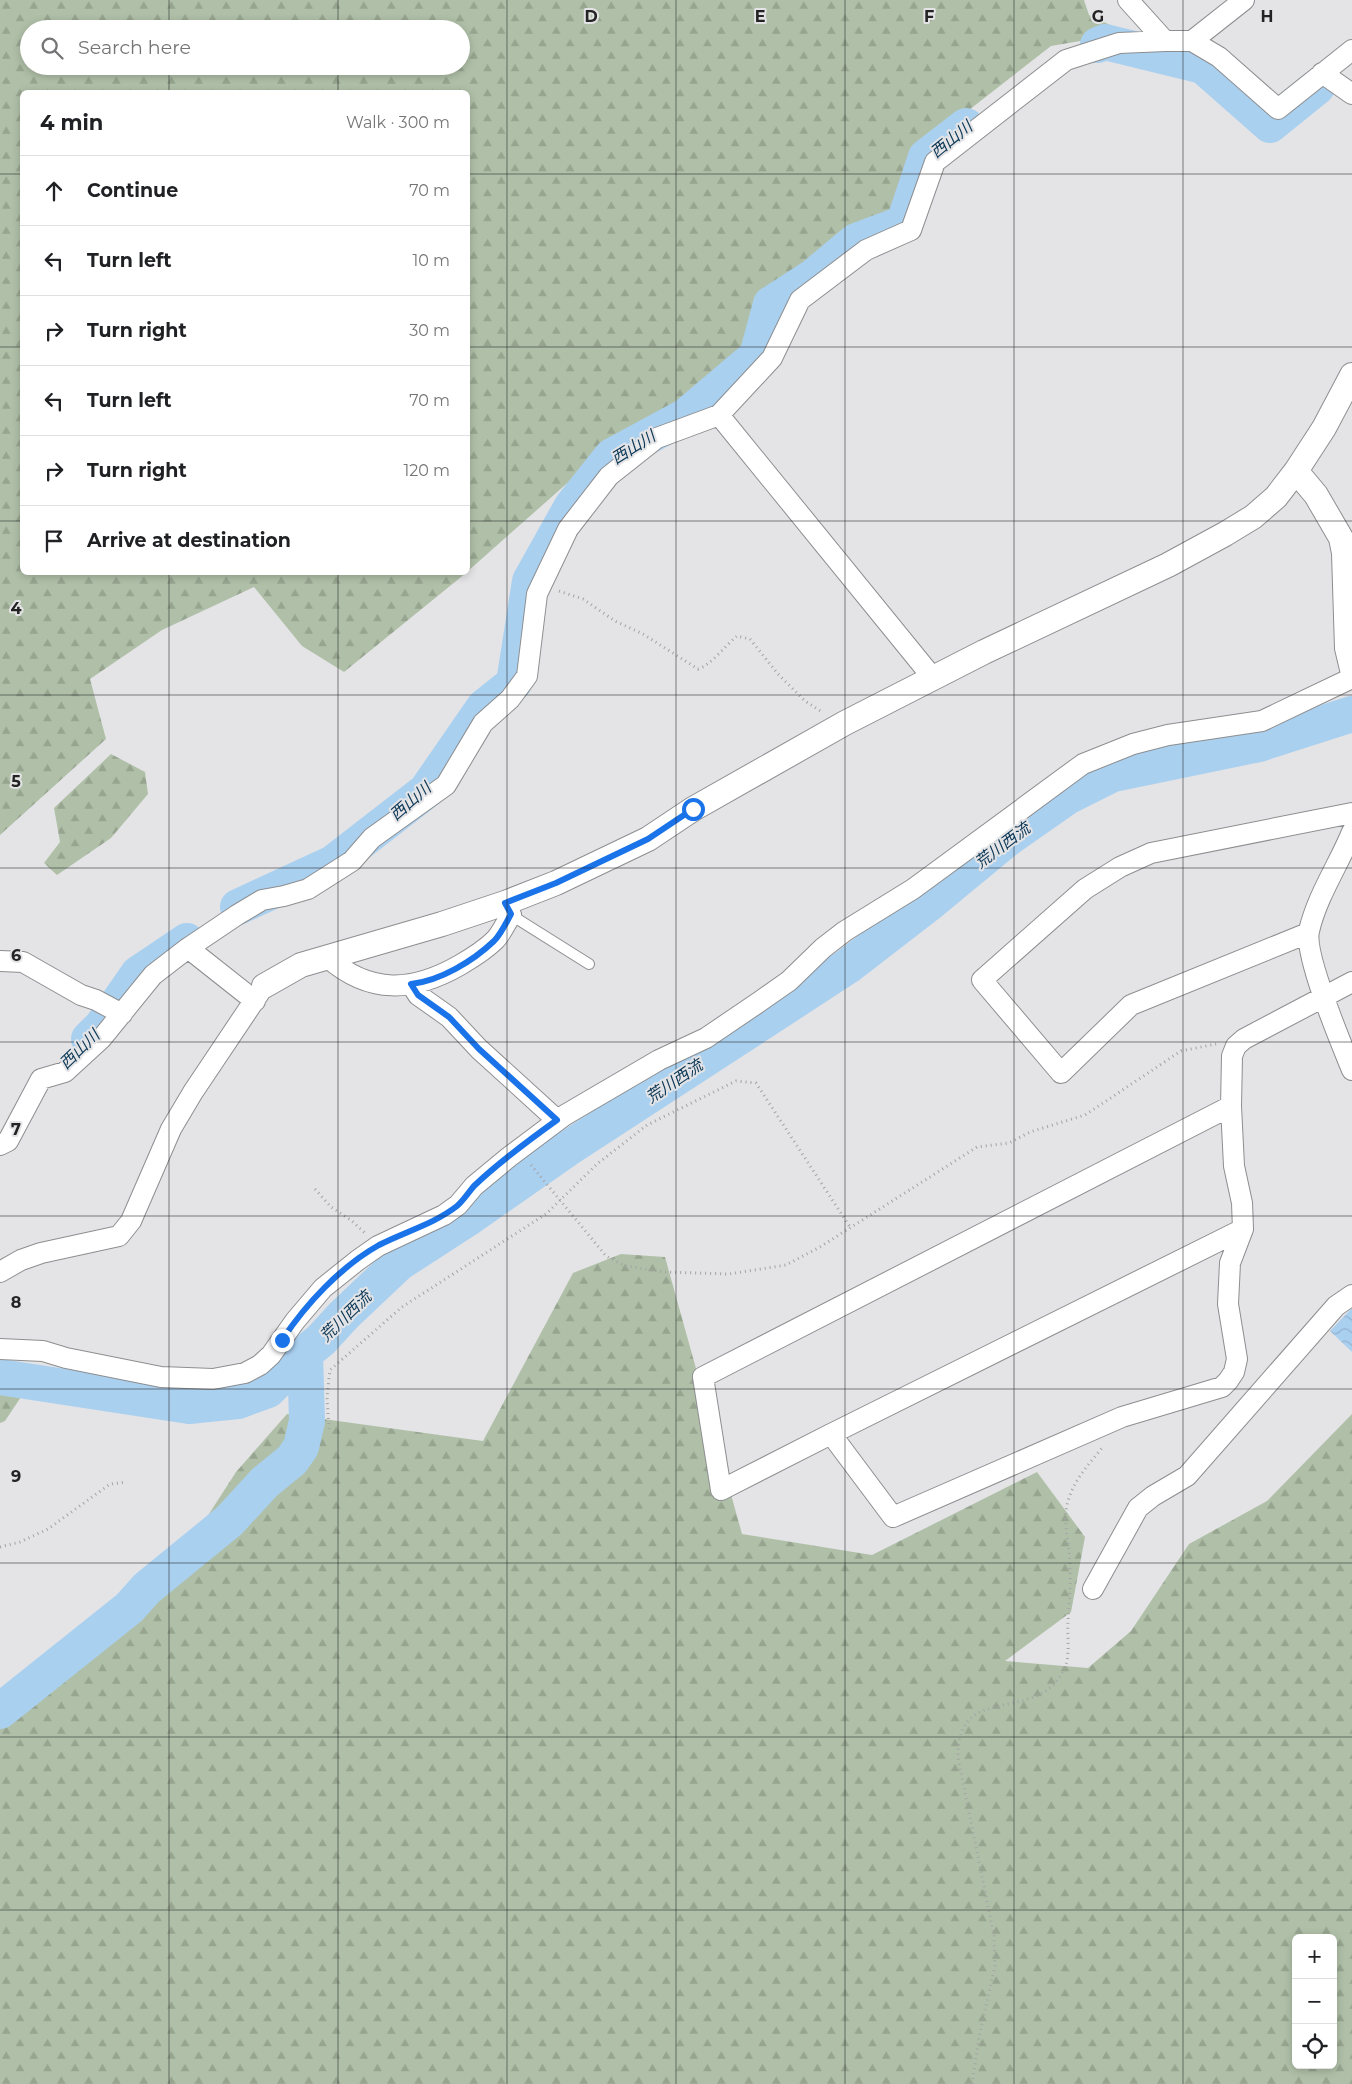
<!DOCTYPE html>
<meta charset="utf-8">
<style>
body{margin:0;font-family:Montserrat,"Noto Sans JP",sans-serif;background:#f6f6f6;color:#202124}
.controls{position:absolute;right:15px;bottom:15px;display:grid;overflow:hidden;border-radius:8px;box-shadow:0 2px 8px #0003}
.controls button{width:45px;height:45px;display:grid;place-items:center;padding:0;border:0;border-bottom:1px solid #e0e0e0;background:#fff;color:#202124;font:25px sans-serif}
.stop{position:absolute;width:15px;height:15px;margin:-11px;border:4px solid #1a73e8;border-radius:50%;background:#fff}
.stop.end{background:#1a73e8;border-color:#fff;box-shadow:0 1px 5px #0008}
.list{margin:0;padding:0;list-style:none}
h2{display:flex;justify-content:space-between;align-items:center;height:65px;margin:0;padding:0 20px;font-size:21px}
h2 small{font-size:16px;font-weight:400;color:#757577}
.list li{display:grid;grid-template-columns:32px 1fr auto;gap:15px;align-items:center;box-sizing:border-box;height:70px;padding:0 20px;border-top:1px solid #e0e0e0}
.list b{display:block;font-size:19px;white-space:nowrap}
.list em{font-size:16px;font-style:normal;color:#757577}
.icon{flex:none;width:28px;height:28px;fill:none;stroke:currentColor;stroke-width:2;stroke-linecap:round;stroke-linejoin:round}
.map{position:relative;flex:none;width:1352px;height:2084px;overflow:hidden}
.search{position:absolute;background:#fff;box-shadow:0 2px 8px #0003;left:20px;top:20px;width:450px;height:55px;display:flex;align-items:center;gap:12px;box-sizing:border-box;padding:0 18px;border-radius:28px;color:#757577;font-size:19px}
.panel{position:absolute;background:#fff;box-shadow:0 2px 8px #0003;left:20px;top:90px;width:450px;height:485px;border-radius:8px}
.map>svg:first-child{display:block}
</style>
<div class="map">
<svg width="1352" height="2084" viewBox="0 0 1352 2084">
<defs>
<pattern id="forest-firs" width="22" height="20" patternUnits="userSpaceOnUse" patternTransform="scale(1.25)"><rect width="22" height="20" fill="#b0c0a8"/><path d="M5 1l3.5 6h-7zM16 11l3.5 6h-7z" fill="#97a590"/></pattern>
<pattern id="water-waves" width="16" height="10" patternUnits="userSpaceOnUse" patternTransform="scale(1.25)"><rect width="16" height="10" fill="#aad0f0"/><path d="M0 5q4-4 8 0t8 0" fill="none" stroke="#92b2ce"/></pattern>
</defs>
<rect width="100%" height="100%" fill="#e4e4e6"/>
<path fill="url(#forest-firs)" fill-rule="evenodd" d="M0 0H1084L1089 15 1127 33 1051 46 919 149 898 217 836 245 768 295 744 350 684 406 599 455 468 571V92H22V572L466 573 344 672 302 646 254 587 162 630 90 679 106 739 0 835ZM29 29H461V66H29Z
M111 754 145 772 148 794 111 838 57 875 44 863 60 842 54 808Z
M621 1254 665 1257 742 1534 872 1555 1037 1472 1085 1537 1071 1612 1005 1661 1088 1668 1131 1631 1189 1544 1267 1501 1352 1414V2084H0V1707L169 1576 236 1472 287 1414 483 1441 573 1273ZM1296 1938H1333V2065H1296Z
M16 1371 27 1388 5 1421 0 1423V1374Z"/>
<path fill="url(#water-waves)" d="M1352 1308V1352L1330 1331Z"/>
<g fill="none" stroke-linecap="round" stroke-linejoin="round">
<path stroke="#aad0f0" stroke-width="36" d="M1098 45 1105 42 1203 66 1270 125 1317 87
M238 907 333 863 426 791 484 707 514 683 530 581 572 506 612 456 686 416 757 356 771 304 813 277 856 241 904 223 926 157 966 126
M89 1039 102 1026 138 974 187 941
M0 1377 189 1406 238 1401 268 1390 305 1353 321 1340 344 1315 399 1263 467 1219 567 1149 848 966 927 905 1007 839 1067 797 1113 774 1259 744 1352 714
M0 1711 129 1608 147 1588 229 1521 265 1482 292 1460 301 1447 307 1421 305 1353"/>
<g stroke="#8d8e90" stroke-width="12">
<path id="service" d="M511 915 589 964"/>
</g>
<g stroke="#8d8e90" stroke-width="22">
<path id="minor" d="M1128 0 1165 41H1192L1219 57 1278 109 1352 50
M1192 41 1244 0
M1322 73 1352 94
M719 415 933 678
M1352 832C1339 864 1317 896 1309 931 1304 955 1341 1043 1352 1070
M1308 933 1131 1005 1061 1073 982 980 1085 889 1120 867 1151 853 1352 813
M188 948 255 1001
M327 957C370 995 413 992 460 965 472 958 485 950 495 940 501 934 506 923 511 915L505 903
M0 961 23 962 81 995 96 1000 122 1014
M411 984 418 995 449 1017 479 1049 557 1120
M0 1145 8 1141 41 1079 65 1072 101 1039 153 975 188 948 237 915 262 900 284 896 308 889 352 861 372 838 446 785 483 723 510 699 527 676 537 594 568 529 609 476 657 438 719 415 772 358 800 300 866 250 911 230 935 162 1066 60 1119 43 1165 41
M1243 1229 831 1434 893 1517 1122 1417 1222 1387 1228 1381 1234 1372 1237 1359 1228 1304 1230 1263 1243 1229 1242 1203 1234 1166 1231 1106 1232 1056 1236 1046 1244 1039 1352 982
M0 1272 21 1260 41 1253 119 1236 131 1221 171 1129 193 1092 264 986
M0 1349 43 1351 66 1358 161 1377 213 1379 245 1373 260 1365 271 1355 295 1321 323 1288 358 1260 378 1246 444 1215 458 1205 474 1186 509 1157 565 1115 659 1060 706 1038 759 1002 789 981 823 948 845 931 913 889 1083 764 1133 744 1168 735 1262 721 1352 678
M831 1434 721 1490 703 1377 1231 1106
M1093 1589 1138 1508 1153 1496 1187 1476 1336 1306 1352 1295"/>
</g>
<g stroke="#8d8e90" stroke-width="26">
<path id="tertiary" d="M1296 471 1316 495 1341 538 1344 553 1347 648 1352 669
M264 986 301 965 442 924 505 903 556 883 648 839 693 809 845 723 984 652 1168 565 1225 534 1253 517 1276 497 1296 471 1324 428 1352 375"/>
</g>
<path stroke="#a4a4a5" stroke-width="3" stroke-dasharray="1 4" stroke-linecap="butt" d="M559 591 583 599 615 621 643 634 698 669C711 665 725 646 737 636L750 639 778 674 805 701 822 712
M531 1165 606 1256 625 1266 665 1272 729 1274 786 1265 820 1247 977 1147 1009 1143 1030 1132 1085 1115 1181 1051 1216 1044
M315 1189 331 1207 352 1221 365 1233
M329 1429 327 1397 330 1370 402 1307 546 1214 597 1164 647 1125 736 1081 756 1083 850 1227
M0 1547 20 1542 48 1529 110 1484 126 1482
M972 2084 979 2037 995 1966 994 1936 958 1758C956 1677 1043 1729 1066 1664 1070 1652 1067 1635 1068 1622 1069 1604 1071 1584 1070 1566 1070 1543 1061 1520 1069 1498 1075 1479 1089 1464 1102 1448"/>
<use href="#service" stroke="#fff" stroke-width="10"/>
<use href="#minor" stroke="#fff" stroke-width="20"/>
<use href="#tertiary" stroke="#fff" stroke-width="24"/>
</g>
<g fill="none" stroke-linecap="round" stroke-linejoin="round">
<path stroke="#1a73e8" stroke-width="6" d="M282 1340C306 1304 340 1267 379 1245 404 1232 434 1224 457 1206 463 1201 468 1193 474 1186 499 1162 529 1140 557 1120L479 1049 449 1017 418 995 411 984C440 981 473 961 494 941 501 934 506 923 511 914L505 903 556 883 648 839 693 809"/>
</g>
<path fill="none" stroke="#232324" stroke-width="1" stroke-opacity="0.55" d="M169 0V29M338 0V29M507 0V2084M676 0V2084M845 0V2084M1014 0V2084M1183 0V2084M169 66V92M338 66V92M0 174H22M468 174H1352M0 347H22M468 347H1352M0 521H22M468 521H1352M169 572V2084M338 572V2084M0 695H1352M0 868H1352M0 1042H1352M0 1216H1352M0 1389H1352M0 1563H1352M0 1737H1352M0 1910H1352"/>
<g text-anchor="middle" stroke-width="4" stroke-linejoin="round" paint-order="stroke">
<g font-size="16" font-style="italic" fill="#0b3756" stroke="#e4e4e6">
<text transform="translate(951 139) rotate(-39)" y="6">西山川</text>
<text transform="translate(633 447) rotate(-32)" y="6">西山川</text>
<text transform="translate(410 801) rotate(-41)" y="6">西山川</text>
<text transform="translate(1002 845) rotate(-37)" y="6">荒川西流</text>
<text transform="translate(79 1049) rotate(-44)" y="6">西山川</text>
<text transform="translate(674 1081) rotate(-34)" y="6">荒川西流</text>
<text transform="translate(345 1316) rotate(-44)" y="6">荒川西流</text>
</g>
</g>
<g font-size="16" text-anchor="middle" font-weight="bold" fill="#232324" stroke="#e4e4e6" stroke-width="4" stroke-linejoin="round" paint-order="stroke">
<text x="591" y="22">D</text>
<text x="760" y="22">E</text>
<text x="929" y="22">F</text>
<text x="1098" y="22">G</text>
<text x="1267" y="22">H</text>
<text x="16" y="614">4</text>
<text x="16" y="787">5</text>
<text x="16" y="961">6</text>
<text x="16" y="1135">7</text>
<text x="16" y="1308">8</text>
<text x="16" y="1482">9</text>
</g>
</svg>
<div class="controls">
<button>+</button>
<button>−</button>
<button><svg class="icon" aria-label="locate" viewBox="0 0 24 24"><circle cx="12" cy="12" r="6"/><path d="M12 2v4M12 18v4M2 12h4M18 12h4"/></svg></button>
</div>
<div class="stop" style="left:693px;top:809px"></div>
<div class="stop end" style="left:282px;top:1340px"></div>
<div class="search"><svg class="icon" aria-label="search" viewBox="0 0 24 24"><circle cx="10" cy="10" r="6"/><path d="M15 15l6 6"/></svg>Search here</div>
<section class="panel">
<h2>4 min<small>Walk · 300 m</small></h2>
<ul class="list">
<li><svg class="icon" aria-label="ahead" viewBox="0 0 24 24"><path d="M12 20V5M6 11l6-6 6 6"/></svg><div><b>Continue</b></div><em>70 m</em></li>
<li><svg class="icon" aria-label="left" viewBox="0 0 24 24"><path d="M17 20v-9H6M10 6l-5 5 5 5"/></svg><div><b>Turn left</b></div><em>10 m</em></li>
<li><svg class="icon" aria-label="right" viewBox="0 0 24 24"><path d="M7 20v-9h11M14 6l5 5-5 5"/></svg><div><b>Turn right</b></div><em>30 m</em></li>
<li><svg class="icon" aria-label="left" viewBox="0 0 24 24"><path d="M17 20v-9H6M10 6l-5 5 5 5"/></svg><div><b>Turn left</b></div><em>70 m</em></li>
<li><svg class="icon" aria-label="right" viewBox="0 0 24 24"><path d="M7 20v-9h11M14 6l5 5-5 5"/></svg><div><b>Turn right</b></div><em>120 m</em></li>
<li><svg class="icon" aria-label="arrive" viewBox="0 0 24 24"><path d="M6 21V4h12l-3 4 3 4H6"/></svg><div><b>Arrive at destination</b></div></li>
</ul>
</section>
</div>
